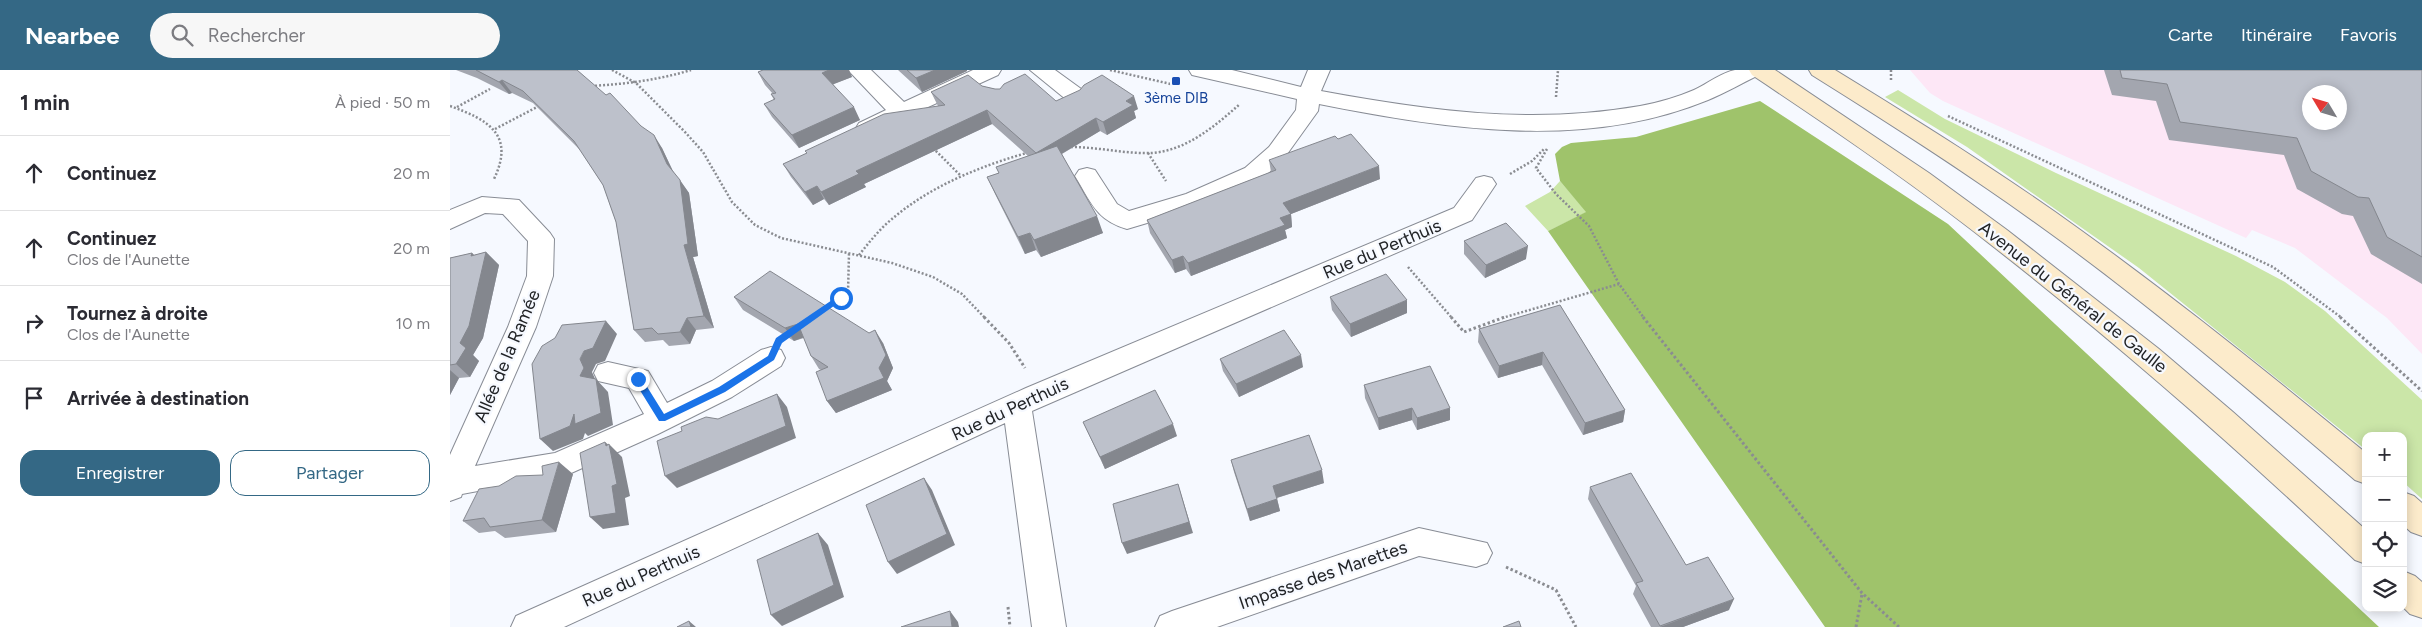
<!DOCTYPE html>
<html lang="fr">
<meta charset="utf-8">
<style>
body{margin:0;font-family:Figtree,sans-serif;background:#f7f7f7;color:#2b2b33}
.controls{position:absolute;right:15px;bottom:15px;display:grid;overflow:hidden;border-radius:10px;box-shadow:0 2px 12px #0003}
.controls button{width:45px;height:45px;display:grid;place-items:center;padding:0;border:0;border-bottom:1px solid #e1e1e2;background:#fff;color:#2b2b33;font:25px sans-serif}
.compass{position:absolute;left:1852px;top:15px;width:45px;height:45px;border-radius:50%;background:#fff;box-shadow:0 2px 12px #0003;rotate:308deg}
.stop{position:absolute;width:15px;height:15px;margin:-11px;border:4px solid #1a73e8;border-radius:50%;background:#fff}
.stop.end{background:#1a73e8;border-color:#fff;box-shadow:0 1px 5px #0008}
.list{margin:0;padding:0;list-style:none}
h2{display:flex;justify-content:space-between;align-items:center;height:65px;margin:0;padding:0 20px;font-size:21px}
h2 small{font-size:16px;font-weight:400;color:#7c7c81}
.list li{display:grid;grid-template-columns:32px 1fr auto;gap:15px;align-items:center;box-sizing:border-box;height:75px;padding:0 20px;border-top:1px solid #e1e1e2}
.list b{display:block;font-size:19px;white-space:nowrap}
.list p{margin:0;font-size:16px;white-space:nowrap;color:#7c7c81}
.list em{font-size:16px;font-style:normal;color:#7c7c81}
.actions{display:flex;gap:10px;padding:15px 20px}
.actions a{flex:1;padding:11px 0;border:1px solid #346885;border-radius:15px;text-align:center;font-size:18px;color:#346885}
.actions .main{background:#346885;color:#fff}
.icon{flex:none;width:28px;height:28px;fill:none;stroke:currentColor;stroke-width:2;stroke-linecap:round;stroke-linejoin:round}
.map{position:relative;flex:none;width:1972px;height:557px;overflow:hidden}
header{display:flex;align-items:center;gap:30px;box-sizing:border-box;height:70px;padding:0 25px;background:#346885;color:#fff}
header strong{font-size:24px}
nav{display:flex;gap:28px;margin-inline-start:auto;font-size:18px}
.search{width:350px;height:45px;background:#f7f7f7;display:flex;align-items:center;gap:12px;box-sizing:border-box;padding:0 18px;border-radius:28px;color:#7c7c81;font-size:19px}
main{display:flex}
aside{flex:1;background:#fff}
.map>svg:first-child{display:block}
</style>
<header>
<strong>Nearbee</strong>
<div class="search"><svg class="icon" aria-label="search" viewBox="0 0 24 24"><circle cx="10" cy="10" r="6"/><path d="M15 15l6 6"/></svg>Rechercher</div>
<nav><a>Carte</a><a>Itinéraire</a><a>Favoris</a></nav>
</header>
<main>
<aside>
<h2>1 min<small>À pied · 50 m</small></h2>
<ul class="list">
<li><svg class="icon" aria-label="ahead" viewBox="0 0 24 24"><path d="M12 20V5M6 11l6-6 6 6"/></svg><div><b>Continuez</b></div><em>20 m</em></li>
<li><svg class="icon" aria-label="ahead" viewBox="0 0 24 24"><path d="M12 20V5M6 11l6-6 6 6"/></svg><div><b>Continuez</b><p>Clos de l'Aunette</p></div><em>20 m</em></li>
<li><svg class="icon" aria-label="right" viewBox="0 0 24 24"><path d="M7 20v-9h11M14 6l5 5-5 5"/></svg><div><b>Tournez à droite</b><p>Clos de l'Aunette</p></div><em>10 m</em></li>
<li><svg class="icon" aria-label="arrive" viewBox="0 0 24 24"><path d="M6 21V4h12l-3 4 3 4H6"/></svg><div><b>Arrivée à destination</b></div></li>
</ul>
<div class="actions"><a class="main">Enregistrer</a><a>Partager</a></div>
</aside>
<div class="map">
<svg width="1972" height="557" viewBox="0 0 1972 557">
<rect width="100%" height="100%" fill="#f6f9ff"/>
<path fill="#fde7f6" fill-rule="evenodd" d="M1460 0H1972V284L1937 248 1845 178 1802 160 1796 168 1493 31 1480 23ZM1860 22H1890V52H1860Z"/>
<path fill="#cbe6a8" d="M1448 20 1495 49 1606 103 1786 186 1835 212 1875 241 1972 330V429L1953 412V366H1916V380L1689 198 1517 77 1435 27Z
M1110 111 1137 142 1098 161 1075 136 1100 122Z"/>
<path fill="#9fc36b" d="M1310 31 1498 154 1929 557H1375L1098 161 1136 142 1110 111 1105 84 1112 77 1121 73 1186 67Z"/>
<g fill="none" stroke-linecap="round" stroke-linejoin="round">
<g stroke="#888c95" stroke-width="2">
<path id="minor" d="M398 0H421L454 32 523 0H551L548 5 417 65 409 63 406 58 409 53 436 40Z
M580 0H605L634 21 637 26 634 31 626 33 618 31Z
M739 0H782L851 17 858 0H880L871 21C979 41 1081 55 1190 36 1207 33 1228 27 1244 20 1257 14 1272 2 1285 0 1294 0 1303 0 1312 0L1309 5C1292 13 1275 23 1258 30 1134 81 995 59 869 34L868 41 835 87 811 110 754 136 677 159C646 150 641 132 625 106L629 100 637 98 645 100 667 134 679 141 736 124 795 98 819 77 846 40 847 29 742 5Z
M1034 106 1042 108 1046 114 1022 150 582 341 616 557H582L555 353 114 557H61L66 546 576 318 1004 138 1026 108Z
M32 127 69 130 100 163 104 169 103 206 86 257 25 396 105 383 194 344 179 318 148 311 144 303 148 295 158 292 198 301 217 333 262 311 311 280 321 277 331 280 335 288 331 296 282 327 208 364 119 404 12 424 11 427 0 431V385L58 257 77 206 78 171 53 144 35 143 0 159V140Z
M969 458 1037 473 1042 483 1037 493 1026 497 969 486 767 557H705L710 546 722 541Z"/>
</g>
<g stroke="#888c95" stroke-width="2">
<path id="secondary" d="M1299 0H1325L1479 103 1557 160 1709 279 1783 342 1916 460V494L1905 490C1788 379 1667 273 1540 174 1464 114 1383 59 1302 5Z
M1359 0H1385C1468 51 1550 102 1629 159 1728 230 1822 306 1916 383V414L1905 410C1809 328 1713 246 1611 171 1531 112 1447 58 1362 5Z
M1953 422 1964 426 1972 433V466L1961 462 1953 455Z
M1953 501 1965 506 1972 512V548L1960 544 1953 537Z"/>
</g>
<path stroke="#8a8c91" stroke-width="2.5" stroke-dasharray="2 2" stroke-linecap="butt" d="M162 0 186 13 235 62 253 82 282 132 305 155 331 168 442 193 483 207 512 224 535 248
M660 0 725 15
M1441 0V12
M141 16C176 14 208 10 241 0
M1106 27 1108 0
M0 36C39 50 65 65 44 109
M7 37 40 19
M1498 46 1823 197 1892 248
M45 59 89 36
M621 77C648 77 675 84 701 83 736 81 765 56 790 34
M483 78 511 106
M1097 79 1086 98 1106 124 1139 156 1169 214 1194 248
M698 83 716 111
M1060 104 1082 91 1095 78
M409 185C417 175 425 165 434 156 475 118 527 97 580 82
M958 197 1002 248
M376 238 398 223 399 183
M1052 248 1169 214"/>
<path stroke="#8a8c91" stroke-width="3" stroke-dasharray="2.5 2.5" stroke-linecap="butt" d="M534 247 559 273 575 298
M1001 247 1014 262 1055 247
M1193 247 1412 523 1449 557
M1890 247 1972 321
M1056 497 1106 520 1126 557
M558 537 560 557
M1406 557 1412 524"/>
<use href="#minor" fill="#fff" fill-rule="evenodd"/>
<use href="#secondary" fill="#fcebcb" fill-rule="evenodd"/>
</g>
<path fill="#a3a6af" d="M6 0H127L212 78 224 103 239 123 248 186 243 187 264 258 246 260 240 274 219 276 213 270 195 272 184 260 166 152 153 115 130 80 83 33 62 23 59 24 27 8Z
M313 0H399L402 7 383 14 410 50 349 78 322 47 314 34 324 30 321 24H323L315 15 308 2Z
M448 0H517V1L472 22Z
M1654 0H1972V214L1921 184 1903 146 1892 144 1847 119 1834 85 1719 70 1706 31 1662 25Z
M532 16 545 19 606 31 688 39 684 41 686 48 657 65 650 61 612 84 653 163 591 187 586 180 575 184 545 124 537 107 549 103 546 97 578 86 542 54 414 114 416 117 379 135 374 129 363 135 341 107 333 94 357 83 355 81 488 36 481 22Z
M819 90 930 109 841 144 842 157 835 160 837 168 741 206 736 199 725 203 700 163 697 150 821 102Z
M1014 171 1076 189 1035 208 1014 184Z
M36 182 49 195 33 268 23 285 29 291 20 307 9 308 0 325V188L22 183 24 185Z
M284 227 433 273 443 298 437 311 442 320 386 343 377 331 371 300 369 299 361 286 354 268 344 271 293 240Z
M880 227 957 243 901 267 882 240Z
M1110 235 1175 340 1173 352 1133 365 1092 295 1048 308 1028 272 1029 259Z
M770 289 853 297 789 327 773 301Z
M914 315 1000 350 967 360 962 350 929 360 915 328Z
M633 352 727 366 655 399Z
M781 390 874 413 827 428 830 441 800 451 784 402Z
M123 404 106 462 55 468 45 461 29 463 13 451Z
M1140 417 1236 495 1279 540 1233 557H1201L1183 524 1186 516 1138 429Z"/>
<path fill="#84878e" d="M379 0H399L402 7 379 16 372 3Z
M485 0H517V1L472 22 466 8Z
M52 10 62 23 59 24 49 12Z
M684 26 688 39 684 41 686 48 657 65 653 52 676 31Z
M404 37 410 50 349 78 342 65Z
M537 40 542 54 414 114 416 117 379 135 371 122 406 101Z
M646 48 650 61 591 96 586 83Z
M204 65 212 78 225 106 217 94Z
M929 96 930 109 841 144 842 157 835 160 837 168 741 206 738 193 833 133Z
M230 110 239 123 248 186 243 187 264 258 254 246 234 175Z
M367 116 374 129 363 135 355 122Z
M647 146 653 163 591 187 584 170Z
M580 163 586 180 575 184 568 167Z
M1078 176 1076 189 1035 208 1036 195Z
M36 182 49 195 33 268 23 285 29 291 20 307 6 294 21 186 22 183 33 194Z
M733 186 736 199 725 203 722 190Z
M957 230V243L901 267 900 254Z
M237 248 246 260 240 274 230 262Z
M156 251 167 264 155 291 146 294 142 302 146 311 130 306V289L134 281Z
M348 254 357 266 344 271 335 258Z
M425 260 433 273 443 298 437 311 442 320 386 343 377 331 429 298Z
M1093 282 1092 295 1048 308 1049 296Z
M851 285 853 297 789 327 786 314Z
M0 300 9 308 0 325Z
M146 309 158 322 163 355 138 366 135 363 133 369 103 381 90 369Z
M327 324 337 337 346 368 227 418 215 406Z
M962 338V350L929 360 928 348Z
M1000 338V350L967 360V348Z
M1175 340 1173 352 1133 365 1135 353Z
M723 354 727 366 655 399 650 387Z
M155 372 160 376 159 374 172 387 180 426 175 428 179 455 153 459 140 447 156 376Z
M109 392 123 404 106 462 92 450Z
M872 400 874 413 826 428 823 416Z
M474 408 482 420 505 475 447 504 438 492Z
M728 414 743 463 677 484 672 473Z
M827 429 830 441 800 451 797 439Z
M368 463 378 475 394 527 332 556 321 545Z
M1284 529 1279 540 1233 557H1210Z
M500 541 508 552 509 557H502Z
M239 551 246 557H241Z"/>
<path fill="#bdc1cb" stroke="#84878e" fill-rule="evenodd" d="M26 0H127L156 25 160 23 191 56 204 65 217 94 230 110 238 174 234 175 254 246 237 248 230 262 208 264 202 258 184 260 166 152 153 115 124 71 73 21 52 10 49 12Z
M313 0H379L372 3 404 37 342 65 314 34 325 29 321 24 326 23 308 2Z
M457 0H485L466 8Z
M1670 0H1972V187L1937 167 1919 128 1908 127 1861 101 1847 68 1730 52 1717 14 1672 8ZM1860 22H1890V52H1860Z
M575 4 606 31 630 20 634 15 652 5 684 26 676 31 683 35 653 52 646 48 586 83 537 40 406 101 409 104 371 122 367 116 355 122 333 94 357 83 355 81 434 44 495 35 481 22 518 5 532 16 545 19H550L554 14Z
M901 64 929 96 833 133 841 144 830 148 835 155 738 193 733 186 722 190 697 150 826 100 819 90 885 66 888 69Z
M607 76 647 146 584 170 580 163 568 167 537 107 549 103 546 97Z
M1056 153 1078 176 1036 195 1014 171Z
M36 182 19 256 10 273 16 278 6 294 0 295V188L22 183 21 186Z
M320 201 419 263 425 260 436 285 429 298 434 308 377 331 366 302 378 297 361 286 348 254 335 258 284 227Z
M936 204 957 230 900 254 880 227Z
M1110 235 1175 340 1135 353 1093 282 1049 296 1029 259Z
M156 251 143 278 134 281 130 289 134 298 130 306 146 309 151 343 125 354 124 344 120 356 90 369 82 294 92 276 105 268 112 255Z
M834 260 851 285 786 314 770 289Z
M980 296 1000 338 967 348 962 338 928 348 914 315Z
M705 320 723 354 650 387 633 352Z
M327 324 336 356 215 406 207 371 232 361 231 357 256 347 268 349Z
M859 365 872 400 823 416 827 429 797 439 781 390Z
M155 372 156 376 159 374 167 414 162 416 166 443 140 447 130 383Z
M109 392 92 450 40 457 34 448 13 451 29 419 49 416 66 406 93 405 92 396Z
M1181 403 1236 495 1258 487 1284 529 1210 556 1186 513 1193 511 1140 417Z
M474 408 497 464 438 492 416 435Z
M728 414 739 452 672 473 663 434Z
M368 463 384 515 321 545 307 490Z
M500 541 502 557H451Z
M239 551 241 557H227Z
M1069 551 1071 557H1053Z"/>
<path fill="#1a73e8" d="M388 226 395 228 332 273 324 290 275 322 215 351H209L183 309 185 307H191L214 344 269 317 318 286 326 268Z"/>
<rect fill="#1a4fb4" stroke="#f6f9ff" stroke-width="2" x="721" y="6" width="10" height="10" rx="2.5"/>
<g text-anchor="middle" stroke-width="4.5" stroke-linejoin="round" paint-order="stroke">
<g font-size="15" fill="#164399" stroke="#f6f9ff">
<text x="726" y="33">3ème DIB</text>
</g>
<g font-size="18" fill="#222427" stroke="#f6f9ff">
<text transform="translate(932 179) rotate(-23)" y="6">Rue du Perthuis</text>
<text transform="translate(1623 227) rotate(38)" y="6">Avenue du Général de Gaulle</text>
<text transform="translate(57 286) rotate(-67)" y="6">Allée de la Ramée</text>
<text transform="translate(560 339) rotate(-25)" y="6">Rue du Perthuis</text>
<text transform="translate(873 505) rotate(-19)" y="6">Impasse des Marettes</text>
<text transform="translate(191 506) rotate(-24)" y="6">Rue du Perthuis</text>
</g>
</g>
</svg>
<div class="controls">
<button>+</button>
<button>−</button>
<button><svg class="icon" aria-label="locate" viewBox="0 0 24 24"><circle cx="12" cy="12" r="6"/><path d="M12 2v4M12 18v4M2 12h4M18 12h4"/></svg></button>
<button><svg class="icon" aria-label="layers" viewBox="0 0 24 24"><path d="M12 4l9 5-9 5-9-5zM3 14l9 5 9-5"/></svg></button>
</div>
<svg class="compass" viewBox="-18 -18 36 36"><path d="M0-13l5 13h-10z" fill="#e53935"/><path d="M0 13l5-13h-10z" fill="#7c7c81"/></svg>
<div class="stop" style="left:391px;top:228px"></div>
<div class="stop end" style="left:188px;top:309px"></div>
</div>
</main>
